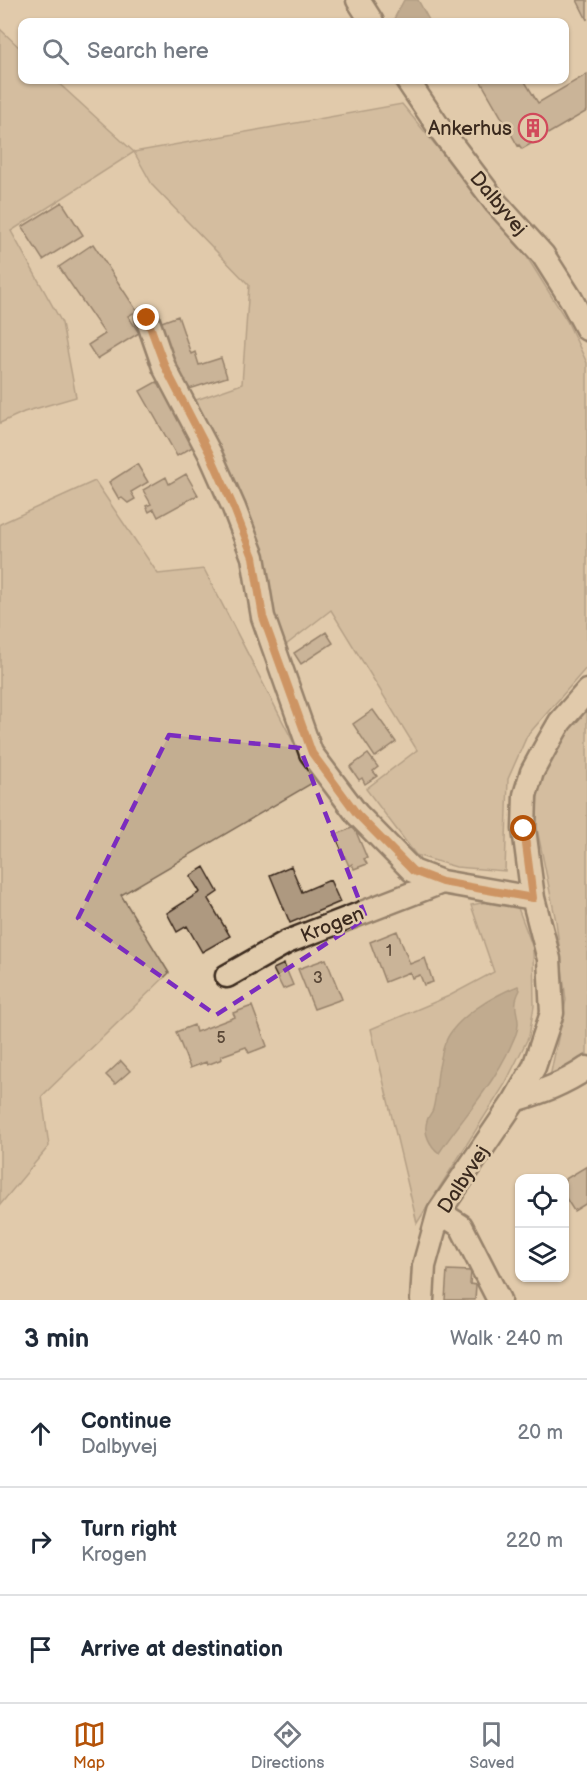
<!DOCTYPE html>
<meta charset="utf-8">
<style>
body{margin:0;font-family:"Balsamiq Sans",sans-serif;background:#f6f6f7;color:#1f2937}
.controls{position:absolute;right:18px;bottom:18px;display:grid;overflow:hidden;border-radius:12px;box-shadow:0 2px 4px #0004}
.controls button{width:54px;height:54px;display:grid;place-items:center;padding:0;border:0;border-bottom:2px solid #e0e1e3;background:#fff;color:#1f2937;font:30px sans-serif}
.stop{position:absolute;width:18px;height:18px;margin:-14px;border:4px solid #b45309;border-radius:50%;background:#fff}
.stop.end{background:#b45309;border-color:#fff;box-shadow:0 2px 6px #0008}
.list{margin:0;padding:0;list-style:none}
h2{display:flex;justify-content:space-between;align-items:center;height:78px;margin:0;padding:0 24px;font-size:26px}
h2 small{font-size:20px;font-weight:400;color:#747a83}
.list li{display:grid;grid-template-columns:39px 1fr auto;gap:18px;align-items:center;box-sizing:border-box;height:108px;padding:0 24px;border-top:2px solid #e0e1e3}
.list b{display:block;font-size:22px;white-space:nowrap}
.list p{margin:0;font-size:20px;white-space:nowrap;color:#747a83}
.list em{font-size:20px;font-style:normal;color:#747a83}
.icon{flex:none;width:33px;height:33px;fill:none;stroke:currentColor;stroke-width:2;stroke-linecap:round;stroke-linejoin:round}
.map{position:relative;flex:none;width:587px;height:1300px;overflow:hidden}
.search{position:absolute;background:#fff;box-shadow:0 2px 4px #0004;left:18px;right:18px;top:18px;height:66px;display:flex;align-items:center;gap:15px;box-sizing:border-box;padding:0 21px;border-radius:12px;color:#747a83;font-size:22px}
.sheet{height:402px;background:#fff}
nav{display:flex;justify-content:space-around;align-items:center;box-sizing:border-box;height:84px;border-top:2px solid #e0e1e3;background:#fff;font-size:16px;color:#747a83}
nav a{display:grid;justify-items:center;gap:3px}
nav .on{color:#b45309}
.map>svg:first-child{display:block}
</style>
<div class="map">
<svg width="587" height="1300" viewBox="0 0 587 1300">
<rect width="100%" height="100%" fill="#e1cbab"/>
<filter id="ink" filterUnits="userSpaceOnUse"><feTurbulence type="fractalNoise" baseFrequency=".0167" numOctaves="2"/><feDisplacementMap in="SourceGraphic" scale="12" xChannelSelector="R" yChannelSelector="G"/><feConvolveMatrix kernelMatrix="1 2 1 2 8 2 1 2 1" color-interpolation-filters="sRGB"/></filter>
<g filter="url(#ink)">
<path fill="#c3ae91" stroke="#7f6c58" stroke-width="1.5" d="M0 29 22 50V80H55L134 152 402 104 527 257 567 321 587 363V667L527 736 508 779 505 871 456 867 416 855 366 789 417 750 331 610 282 648 193 401 242 384 249 285 153 186 134 152 11 231 62 323 76 397 24 412 0 423Z
M95 481 158 574 204 569 314 782 121 895 169 973 42 1096 49 1146 0 1205V524Z
M587 704V1054L550 1077 566 1000 556 921 536 824 539 780 555 742Z
M497 900 518 908 533 948 534 1006 529 1036 505 1084 417 1223 371 1029 449 996 494 972 471 905Z"/>
<path fill="#99866e" stroke="#73614e" stroke-width="1.5" d="M404 0H418L430 22H396L394 19Z
M518 986 520 990C509 1010 523 1015 516 1034 497 1082 467 1111 439 1153 430 1146 423 1133 427 1121 428 1116 432 1113 433 1109 437 1095 436 1081 439 1067 441 1059 442 1049 446 1041 456 1017 495 995 518 986Z"/>
<path fill="#ae9980" stroke="#3b2a1e" stroke-width="1.5" d="M577 0H587V20Z
M587 74V111L522 149 519 145 518 146 480 80H524L538 103Z
M62 202 83 235 43 260 22 227Z
M93 244 137 311 128 316 139 333 97 359 88 345 105 334 59 267Z
M178 316 191 354 195 352 199 365 221 358 227 377 183 391 159 323Z
M158 381 196 445 177 456 140 391Z
M137 464 148 482 131 492 135 499 128 503 122 498 119 499 109 482Z
M186 474 198 495 158 517 154 509 149 512 146 506 151 504 143 490 166 477 169 484Z
M326 632 333 643 301 664 294 653Z
M373 710 396 742 375 757 353 724Z
M368 754 378 767 373 771 377 776 365 784 362 778 359 780 350 767Z
M354 827 367 858 364 859 367 864 354 869 352 864 349 866 335 835Z
M291 866 302 892 330 880 340 902 290 923 270 875Z
M204 867 218 892 208 899 230 936 202 952 187 926 177 932 167 913 200 892 190 876Z
M397 931 410 964 425 958 433 982 424 985 420 975 412 978 410 972 385 982 370 942Z
M326 959 342 999 314 1009 298 969Z
M284 964 293 985 283 989 273 969Z
M252 1006 267 1046 249 1053 246 1047 221 1056 222 1059 207 1065 206 1062 190 1068 176 1032 194 1025 196 1032 235 1017 233 1013Z
M121 1061 130 1071 115 1084 106 1075Z
M587 1166V1203L574 1211 564 1195V1180Z
M447 1270 471 1271 470 1284 476 1285 475 1300H445Z"/>
<g fill="none" stroke-linecap="round" stroke-linejoin="round">
<g stroke="#3b2a1e" stroke-width="27">
<path id="minor" d="M358 0 372 22
M407 80 440 129 496 203 543 255 571 299 587 329
M147 318 164 367 210 454 234 508 253 557 263 617 311 753 357 814 413 871 442 882
M227 976 287 942 442 882 533 898
M515 1100C541 1092 564 1084 587 1068
M439 1212 461 1226 499 1300
M422 1300 424 1266 439 1212 515 1100 534 1067 552 1013 549 959 533 898 524 829 525 795 532 772 545 748 560 722 587 691"/>
</g>
<use href="#minor" stroke="#e1cbab" stroke-width="22"/>
</g>
</g>
<g fill="none" stroke-linecap="round" stroke-linejoin="round" filter="url(#ink)">
<path stroke="#b45309" stroke-width="8" d="M147 318 165 367 210 454 234 508 253 557 263 617 312 753 357 814 413 871 442 882 533 898 524 829"/>
</g>
<path d="M0 0H587V1300H0ZM169 735 300 748 366 918 216 1015 78 918Z" fill="#e1cbab" fill-opacity=".55" fill-rule="evenodd"/>
<path fill="none" stroke="#7b2cbf" stroke-width="4.5" stroke-dasharray="12 8" stroke-linejoin="round" d="M169 735 300 748 366 918 216 1015 78 918Z"/>
<defs>
<g id="building-ring" transform="scale(1.5)"><circle r="9.5" fill="#e1cbab" stroke="#d1495b" stroke-width="1.5"/><path d="M-4-6H4V6H1V3H-1V6H-4ZM-2.5-4.3h1.7v1.8h-1.7ZM.8-4.3h1.7v1.8H.8ZM-2.5-1h1.7V.8h-1.7ZM.8-1h1.7V.8H.8Z" fill="#d1495b"/></g>
</defs>
<g fill-rule="evenodd">
<use href="#building-ring" x="533" y="128"/>
</g>
<g text-anchor="middle" stroke-width="5" stroke-linejoin="round" paint-order="stroke">
<g font-size="16" fill="#584636">
<text x="389" y="956">1</text>
<text x="318" y="983">3</text>
<text x="221" y="1043">5</text>
</g>
<g font-size="20" fill="#3b2a1e" stroke="#e1cbab" text-anchor="end">
<text x="512" y="135">Ankerhus</text>
</g>
<g font-size="20" fill="#3b2a1e" stroke="#e1cbab">
<text transform="translate(499 203) rotate(50)" y="7">Dalbyvej</text>
<text transform="translate(332 924) rotate(-22)" y="7">Krogen</text>
<text transform="translate(463 1179) rotate(-57)" y="7">Dalbyvej</text>
</g>
</g>
</svg>
<div class="controls">
<button><svg class="icon" aria-label="locate" viewBox="0 0 24 24"><circle cx="12" cy="12" r="6"/><path d="M12 2v4M12 18v4M2 12h4M18 12h4"/></svg></button>
<button><svg class="icon" aria-label="layers" viewBox="0 0 24 24"><path d="M12 4l9 5-9 5-9-5zM3 14l9 5 9-5"/></svg></button>
</div>
<div class="stop" style="left:524px;top:829px"></div>
<div class="stop end" style="left:147px;top:318px"></div>
<div class="search"><svg class="icon" aria-label="search" viewBox="0 0 24 24"><circle cx="10" cy="10" r="6"/><path d="M15 15l6 6"/></svg>Search here</div>
</div>
<section class="sheet">
<h2>3 min<small>Walk · 240 m</small></h2>
<ul class="list">
<li><svg class="icon" aria-label="ahead" viewBox="0 0 24 24"><path d="M12 20V5M6 11l6-6 6 6"/></svg><div><b>Continue</b><p>Dalbyvej</p></div><em>20 m</em></li>
<li><svg class="icon" aria-label="right" viewBox="0 0 24 24"><path d="M7 20v-9h11M14 6l5 5-5 5"/></svg><div><b>Turn right</b><p>Krogen</p></div><em>220 m</em></li>
<li><svg class="icon" aria-label="arrive" viewBox="0 0 24 24"><path d="M6 21V4h12l-3 4 3 4H6"/></svg><div><b>Arrive at destination</b></div></li>
</ul>
</section>
<nav>
<a class="on"><svg class="icon" aria-label="map" viewBox="0 0 24 24"><path d="M3 6l6-2 6 2 6-2v14l-6 2-6-2-6 2zM9 4v14M15 6v14"/></svg>Map</a>
<a><svg class="icon" aria-label="directions" viewBox="0 0 24 24"><path d="M12 3l9 9-9 9-9-9zM9 14v-3h6M13 9l2 2-2 2"/></svg>Directions</a>
<a><svg class="icon" aria-label="saved" viewBox="0 0 24 24"><path d="M7 4h10v16l-5-4-5 4z"/></svg>Saved</a>
</nav>
